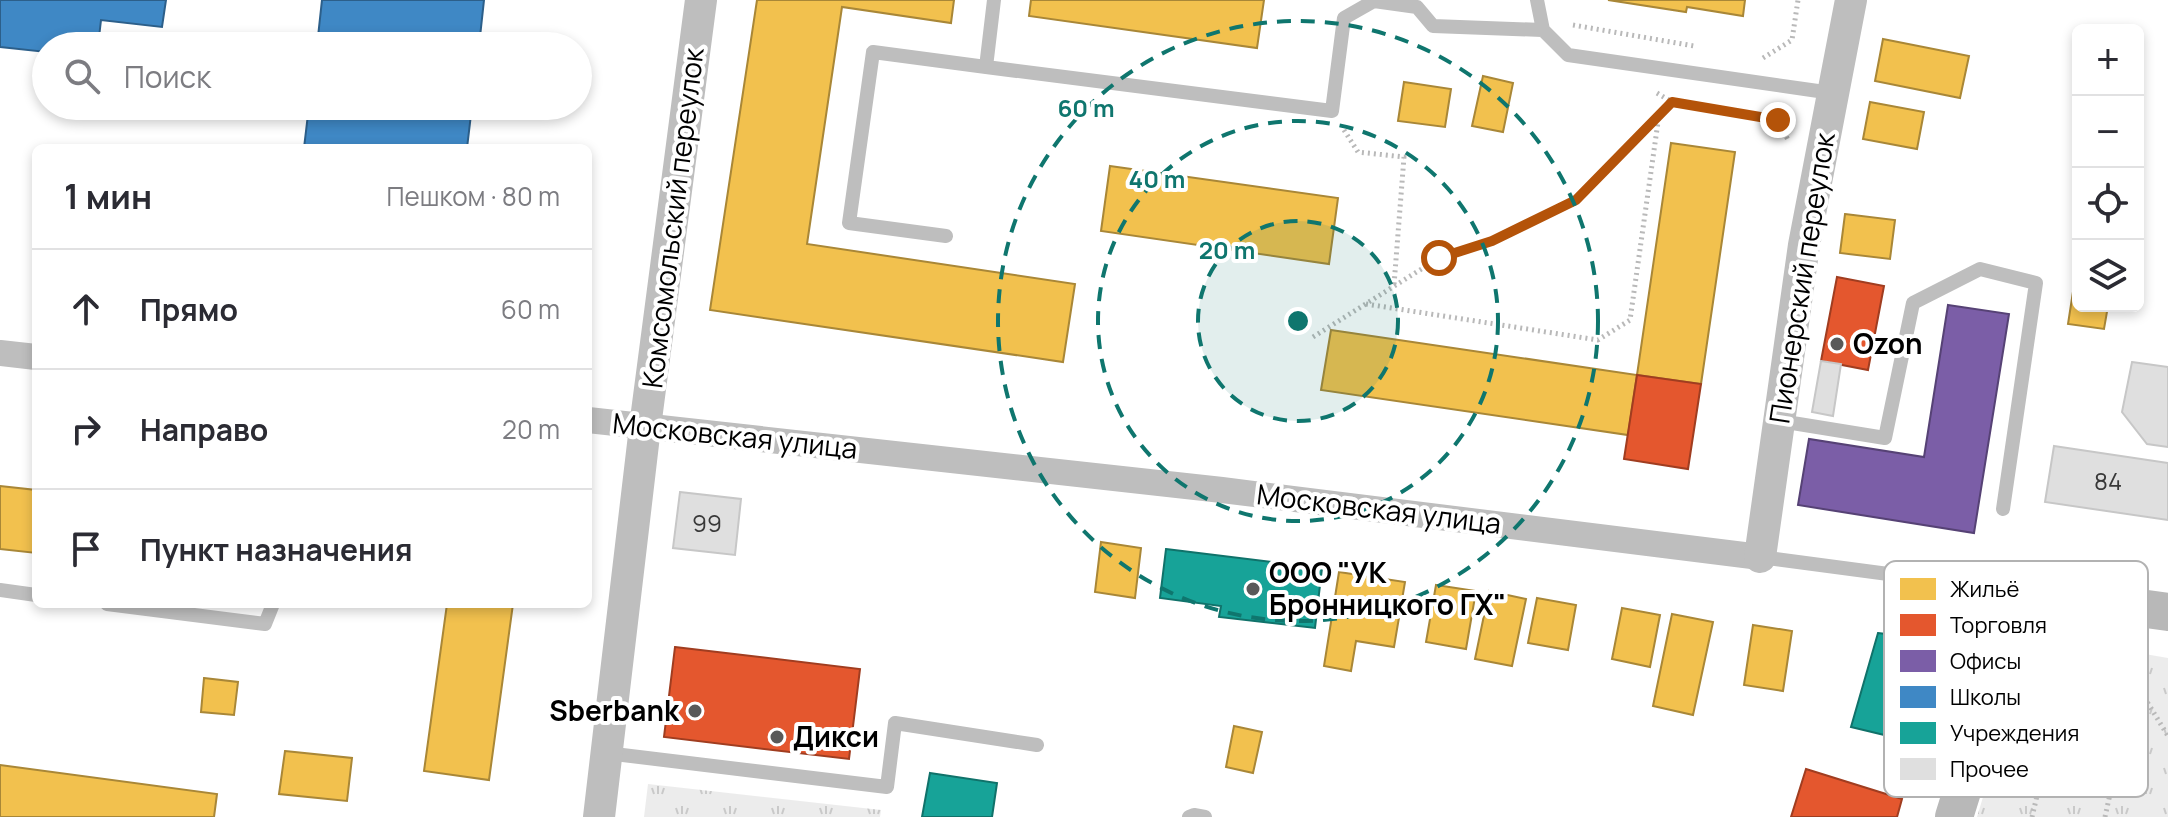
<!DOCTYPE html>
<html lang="ru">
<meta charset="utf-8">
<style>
body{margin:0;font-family:Manrope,sans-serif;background:#f7f7f7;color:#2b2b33}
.controls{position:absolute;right:24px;top:24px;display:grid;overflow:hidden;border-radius:12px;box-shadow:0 4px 12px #0003}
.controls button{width:72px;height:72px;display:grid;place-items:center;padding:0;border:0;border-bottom:2px solid #e1e1e2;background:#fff;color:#2b2b33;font:40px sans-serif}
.stop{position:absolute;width:24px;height:24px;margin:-18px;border:6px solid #b45309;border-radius:50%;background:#fff}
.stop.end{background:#b45309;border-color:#fff;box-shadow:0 2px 8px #0008}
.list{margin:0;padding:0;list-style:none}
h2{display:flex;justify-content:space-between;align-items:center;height:104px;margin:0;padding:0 32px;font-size:34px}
h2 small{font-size:26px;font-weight:400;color:#7c7c81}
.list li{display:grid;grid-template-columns:52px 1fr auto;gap:24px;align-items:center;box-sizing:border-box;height:120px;padding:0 32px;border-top:2px solid #e1e1e2}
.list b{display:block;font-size:30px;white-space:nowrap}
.list em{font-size:26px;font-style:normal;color:#7c7c81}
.icon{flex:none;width:44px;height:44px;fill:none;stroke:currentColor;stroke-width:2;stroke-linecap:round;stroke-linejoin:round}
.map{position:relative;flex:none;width:2168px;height:817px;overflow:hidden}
.search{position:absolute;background:#fff;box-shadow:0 4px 12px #0003;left:32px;top:32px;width:560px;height:88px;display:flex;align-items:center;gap:20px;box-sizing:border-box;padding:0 28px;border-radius:44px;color:#7c7c81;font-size:30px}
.panel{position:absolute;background:#fff;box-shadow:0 4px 12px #0003;left:32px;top:144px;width:560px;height:464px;border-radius:12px}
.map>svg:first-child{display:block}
</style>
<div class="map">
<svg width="2168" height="817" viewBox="0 0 2168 817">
<defs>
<pattern id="grass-tufts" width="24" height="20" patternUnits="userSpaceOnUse" patternTransform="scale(2)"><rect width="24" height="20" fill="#ececec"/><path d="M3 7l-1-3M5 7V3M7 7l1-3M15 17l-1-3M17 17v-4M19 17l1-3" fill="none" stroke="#c9c9c9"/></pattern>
</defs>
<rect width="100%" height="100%" fill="#fff"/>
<path fill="url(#grass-tufts)" d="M2081 651 2139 653 2168 658V817H1977L2019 678C2040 656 2051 654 2081 651Z
M648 784 881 810 880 817H644Z"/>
<path fill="#f2c14e" stroke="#a98737" stroke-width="2" d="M757 0H954L951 23 842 7 807 244 1075 284 1063 362 710 310Z
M1031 0H1264L1257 48 1029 16Z
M1608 0H1745L1743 16 1687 7 1686 12Z
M1883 39 1969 56 1960 98 1875 81Z
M1483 76 1513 83 1503 132 1472 126Z
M1404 82 1451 89 1445 127 1398 121Z
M1870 102 1924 112 1917 149 1863 139Z
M1671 143 1735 152 1701 384 1637 375Z
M1110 166 1338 198 1329 264 1101 231Z
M1845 214 1895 220 1890 259 1840 253Z
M2077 266 2078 306H2108L2104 329 2068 324Z
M1331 330 1637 375 1628 435 1321 390Z
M0 486 36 490V553L0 549Z
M1101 542 1141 548 1135 598 1095 592Z
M1339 572 1405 582 1394 647 1356 641 1351 671 1324 666Z
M1436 585 1476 591 1466 649 1426 642Z
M1489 591 1526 599 1512 666 1475 659Z
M1537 598 1576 605 1568 650 1528 643Z
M447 604H513L489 780 424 771Z
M1622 608 1660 615 1650 667 1612 659Z
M1672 614 1713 622 1693 715 1653 706Z
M1753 625 1792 631 1783 691 1744 685Z
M204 678 238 682 234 715 201 712Z
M1234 726 1262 732 1253 773 1226 767Z
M285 751 352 758 347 801 279 794Z
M0 765 217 794 214 817H0Z"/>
<path fill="#e4572e" stroke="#a03d20" stroke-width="2" d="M1837 277 1884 286 1868 370 1821 361Z
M1637 375 1701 384 1688 469 1624 459Z
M675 647 860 669 849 759 664 737Z
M1806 769 1902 799 1897 817H1791Z"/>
<path fill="#7b5ea7" stroke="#564275" stroke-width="2" d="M1948 305 2009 314 1974 533 1798 505 1809 439 1924 457Z"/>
<path fill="#3f88c5" stroke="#2c5f8a" stroke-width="2" d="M0 0H166L162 27 101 20 98 46H46V52L0 47Z
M322 0H484L479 46H317Z
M309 106H472L467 148H304Z"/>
<path fill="#17a398" stroke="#10726a" stroke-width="2" d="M1166 549 1322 568 1315 628 1219 617 1221 606 1160 598Z
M1878 633 1961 643 1930 746 1851 727Z
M930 773 997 783 992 817H922Z"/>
<path fill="#dfdfdf" stroke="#c7c7c7" stroke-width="2" d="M1821 361 1841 364 1833 416 1812 412Z
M2132 362 2168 367V447L2147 444 2122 412Z
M2054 446 2168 463V520L2045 502Z
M680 492 741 499 735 555 673 548Z"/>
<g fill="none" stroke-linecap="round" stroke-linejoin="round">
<path stroke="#b9b9b9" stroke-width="5" stroke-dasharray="2 4" stroke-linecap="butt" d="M1573 25 1694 46
M1763 58 1792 40 1798 0
M1657 93 1672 102 1778 120 1789 142
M1344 130 1358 152 1404 157 1394 285
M1366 304 1598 340 1630 320 1659 115
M1313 337 1439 258 1492 241 1576 200 1672 102
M2135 682 2168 736
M2032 817 2071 652
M2105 817 2137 670"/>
<path stroke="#bebebe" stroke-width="14" d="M1537 0 1543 30 1568 55 1832 93
M986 67 1332 111 1344 18 1374 1 1417 7 1433 26 1542 30
M946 236 849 223 873 52 986 67 994 0
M1780 421 1885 438 1913 303 1980 269 2036 283 2003 509
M1760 557 2024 592
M0 590 36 595
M107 604 265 624 273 604
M606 753 887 787 895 723 1037 745
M1189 817 1194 815 1205 817"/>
<path stroke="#bebebe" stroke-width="26" d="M0 353 36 357
M588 420 1222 490 1760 557"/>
<path stroke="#bebebe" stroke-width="32" d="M1760 557 1804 245 1851 0
M599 817 645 427 701 0"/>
<path stroke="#b8b8b8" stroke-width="38" d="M1954 817 2024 592 2168 612"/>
</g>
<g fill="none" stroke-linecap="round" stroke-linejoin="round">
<path stroke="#b45309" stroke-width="10" d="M1439 258 1492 241 1576 200 1672 102 1778 120"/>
</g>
<circle cx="1298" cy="321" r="100" fill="#0f766e" fill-opacity=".12"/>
<g fill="none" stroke="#0f766e" stroke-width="4" stroke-dasharray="14 10">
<circle cx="1298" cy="321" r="100"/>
<circle cx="1298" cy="321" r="200"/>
<circle cx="1298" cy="321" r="300"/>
</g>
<g fill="#595959" stroke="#fff" stroke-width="3">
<circle cx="1837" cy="344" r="8"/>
<circle cx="1253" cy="589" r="8"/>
<circle cx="695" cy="711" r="8"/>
<circle cx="777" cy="737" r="8"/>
</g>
<g text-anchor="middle" stroke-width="8" stroke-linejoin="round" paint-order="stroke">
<g font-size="24" fill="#383838">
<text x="2108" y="490">84</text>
<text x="707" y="532">99</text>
</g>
<g font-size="28" fill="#000" stroke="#fff">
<text transform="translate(673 218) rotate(-83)" y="10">Комсомольский переулок</text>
<text transform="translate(1802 278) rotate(-81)" y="10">Пионерский переулок</text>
<text transform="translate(735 436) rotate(6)" y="10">Московская улица</text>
<text transform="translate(1379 509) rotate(7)" y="10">Московская улица</text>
</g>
<g font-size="28" font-weight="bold" fill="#000" stroke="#fff" text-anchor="start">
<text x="1853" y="354">Ozon</text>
<text x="1269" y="583">ООО "УК<tspan x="1269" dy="32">Бронницкого ГХ"</tspan></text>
<text x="679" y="721" text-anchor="end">Sberbank</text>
<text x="793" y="747">Дикси</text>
</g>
</g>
<rect x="1884" y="561" width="264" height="236" rx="12" fill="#fff" stroke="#b2b2b2" stroke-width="2"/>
<rect x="1900" y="578" width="36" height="22" fill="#f2c14e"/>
<rect x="1900" y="614" width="36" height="22" fill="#e4572e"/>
<rect x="1900" y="650" width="36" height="22" fill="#7b5ea7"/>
<rect x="1900" y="686" width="36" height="22" fill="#3f88c5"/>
<rect x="1900" y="722" width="36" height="22" fill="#17a398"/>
<rect x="1900" y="758" width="36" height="22" fill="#dfdfdf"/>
<g font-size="22" fill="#000">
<text x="1950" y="597">Жильё</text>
<text x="1950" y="633">Торговля</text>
<text x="1950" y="669">Офисы</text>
<text x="1950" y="705">Школы</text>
<text x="1950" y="741">Учреждения</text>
<text x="1950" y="777">Прочее</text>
</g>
<circle cx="1298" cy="321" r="12" fill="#0f766e" stroke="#fff" stroke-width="4"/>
<g font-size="24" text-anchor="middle" font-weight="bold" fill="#0f766e" stroke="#fff" stroke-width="8" stroke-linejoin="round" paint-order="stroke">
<text x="1086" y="117">60 m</text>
<text x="1157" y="188">40 m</text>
<text x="1227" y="259">20 m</text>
</g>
</svg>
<div class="controls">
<button>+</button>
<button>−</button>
<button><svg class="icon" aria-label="locate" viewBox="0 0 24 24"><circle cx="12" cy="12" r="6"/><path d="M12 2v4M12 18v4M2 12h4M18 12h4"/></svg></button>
<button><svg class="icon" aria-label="layers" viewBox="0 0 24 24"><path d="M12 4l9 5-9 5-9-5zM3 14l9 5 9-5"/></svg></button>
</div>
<div class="stop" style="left:1439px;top:258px"></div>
<div class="stop end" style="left:1778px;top:120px"></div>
<div class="search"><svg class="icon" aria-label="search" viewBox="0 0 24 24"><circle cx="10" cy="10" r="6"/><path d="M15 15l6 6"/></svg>Поиск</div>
<section class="panel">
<h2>1 мин<small>Пешком · 80 m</small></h2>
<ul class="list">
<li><svg class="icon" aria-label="ahead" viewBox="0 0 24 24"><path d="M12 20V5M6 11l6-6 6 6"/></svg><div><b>Прямо</b></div><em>60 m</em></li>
<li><svg class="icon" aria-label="right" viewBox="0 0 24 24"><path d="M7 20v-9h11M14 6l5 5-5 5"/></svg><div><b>Направо</b></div><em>20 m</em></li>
<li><svg class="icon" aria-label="arrive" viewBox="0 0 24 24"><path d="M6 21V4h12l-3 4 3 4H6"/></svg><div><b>Пункт назначения</b></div></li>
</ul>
</section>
</div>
